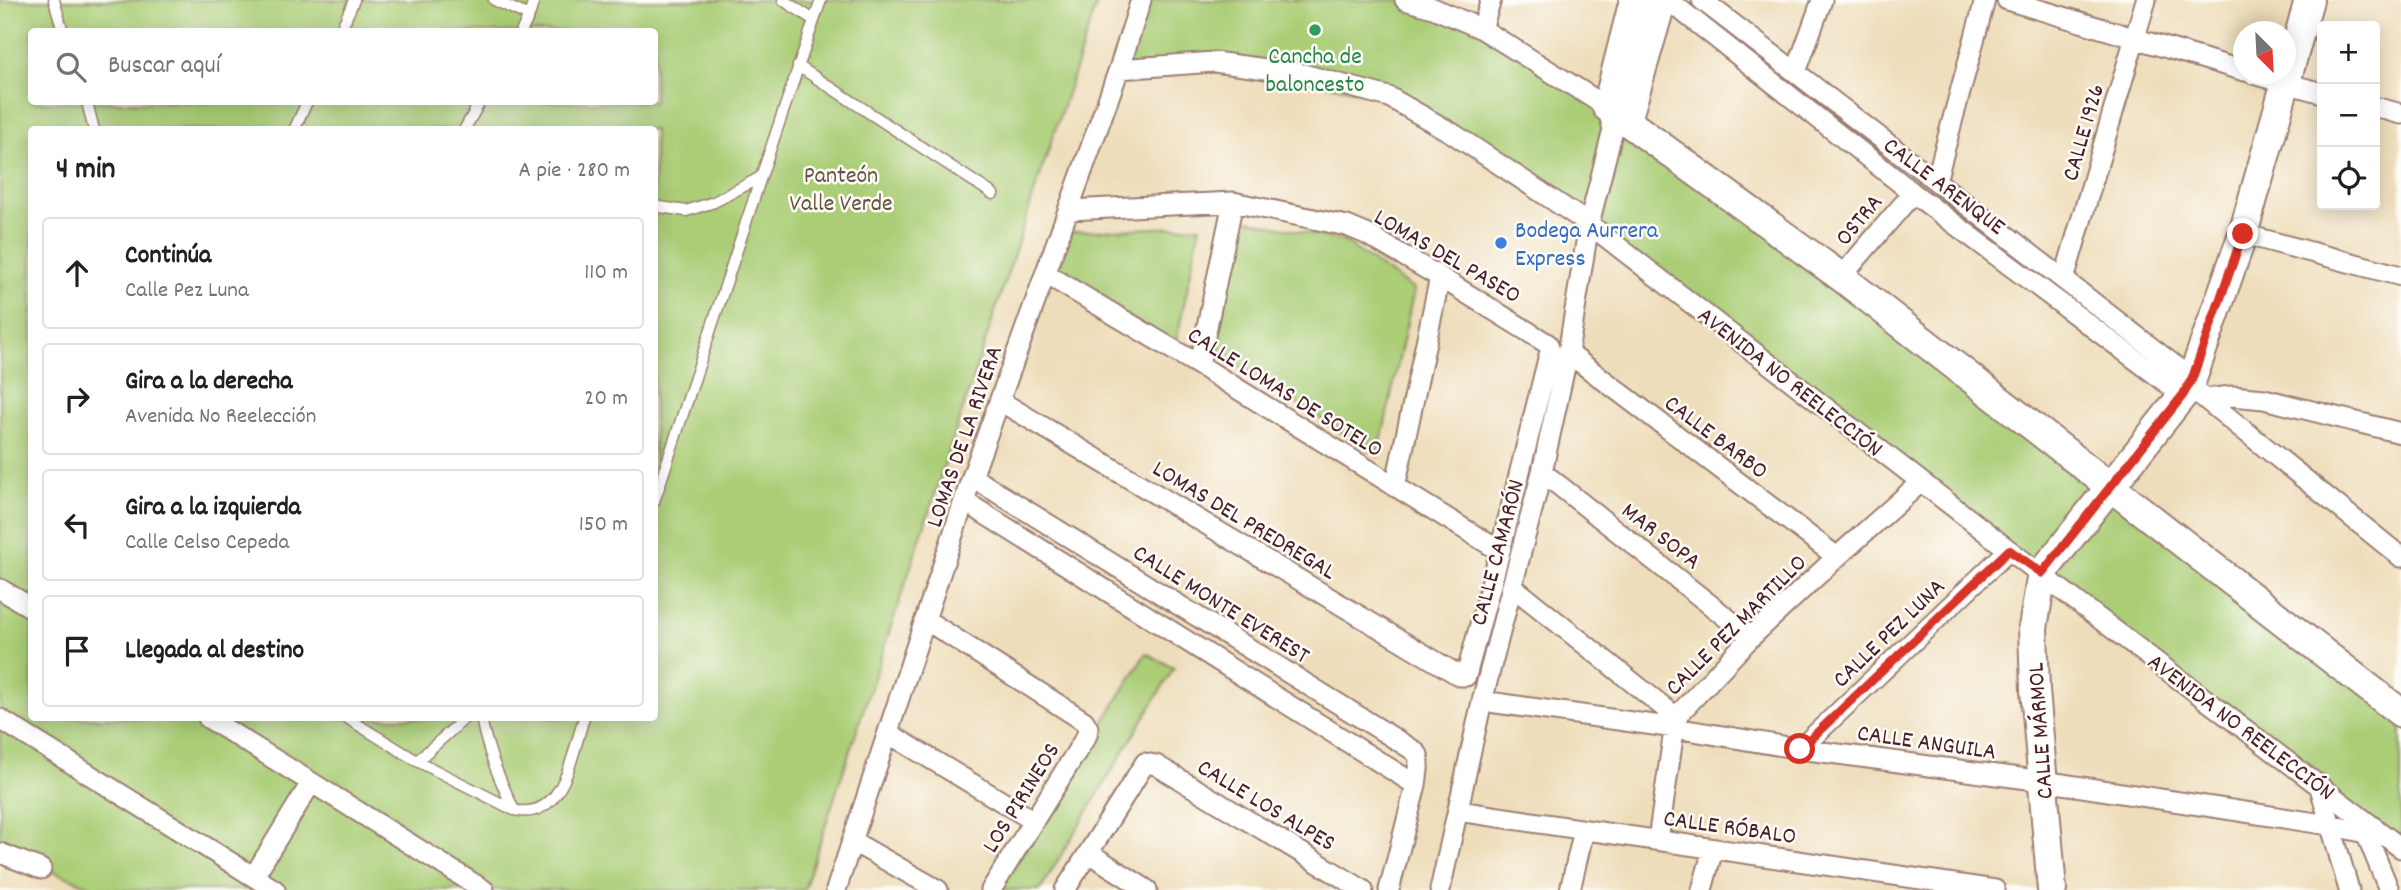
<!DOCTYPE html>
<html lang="es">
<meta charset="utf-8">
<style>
body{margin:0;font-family:Dekko,sans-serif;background:#f6f6f6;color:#202124}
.controls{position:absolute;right:21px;top:21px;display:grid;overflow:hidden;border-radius:7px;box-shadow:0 4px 18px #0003}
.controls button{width:63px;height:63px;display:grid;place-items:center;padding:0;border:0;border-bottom:2px solid #e0e0e0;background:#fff;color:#202124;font:35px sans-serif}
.compass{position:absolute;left:2233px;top:21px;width:63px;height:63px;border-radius:50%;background:#fff;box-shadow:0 4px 18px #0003;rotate:156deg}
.stop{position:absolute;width:21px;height:21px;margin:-16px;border:5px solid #d93025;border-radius:50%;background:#fff}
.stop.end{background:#d93025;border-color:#fff;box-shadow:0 2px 7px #0008}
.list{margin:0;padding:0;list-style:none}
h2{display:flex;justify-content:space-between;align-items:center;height:91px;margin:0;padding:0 28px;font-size:30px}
h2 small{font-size:23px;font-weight:400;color:#757577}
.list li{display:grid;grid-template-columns:46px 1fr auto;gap:21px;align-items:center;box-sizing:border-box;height:112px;margin:0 14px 14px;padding:0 14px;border:2px solid #e0e0e0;border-radius:7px}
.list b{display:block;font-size:26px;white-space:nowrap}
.list p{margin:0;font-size:23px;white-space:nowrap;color:#757577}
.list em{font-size:23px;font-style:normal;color:#757577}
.icon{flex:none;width:38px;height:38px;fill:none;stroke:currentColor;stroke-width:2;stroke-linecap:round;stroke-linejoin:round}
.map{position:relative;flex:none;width:2401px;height:890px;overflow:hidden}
.search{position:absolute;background:#fff;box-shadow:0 4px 18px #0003;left:28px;top:28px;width:630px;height:77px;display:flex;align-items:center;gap:18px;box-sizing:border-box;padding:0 24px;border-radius:7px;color:#757577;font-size:26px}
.panel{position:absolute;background:#fff;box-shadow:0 4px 18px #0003;left:28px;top:126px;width:630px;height:595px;border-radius:7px}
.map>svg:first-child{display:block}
</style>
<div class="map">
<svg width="2401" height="890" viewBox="0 0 2401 890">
<rect width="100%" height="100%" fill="#fdfcf7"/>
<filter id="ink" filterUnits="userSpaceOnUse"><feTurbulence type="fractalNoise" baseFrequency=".0143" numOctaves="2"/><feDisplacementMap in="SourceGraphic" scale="14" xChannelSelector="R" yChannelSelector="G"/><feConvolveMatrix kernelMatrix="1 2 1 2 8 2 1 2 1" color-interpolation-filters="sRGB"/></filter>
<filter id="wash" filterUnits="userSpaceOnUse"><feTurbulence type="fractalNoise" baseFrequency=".00686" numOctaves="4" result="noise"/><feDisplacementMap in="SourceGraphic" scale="28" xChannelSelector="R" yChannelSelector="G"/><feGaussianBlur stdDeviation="1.57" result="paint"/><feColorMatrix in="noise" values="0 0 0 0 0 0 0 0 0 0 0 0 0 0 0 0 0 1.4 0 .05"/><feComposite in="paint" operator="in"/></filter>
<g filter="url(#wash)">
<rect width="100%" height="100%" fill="#eeddba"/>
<path fill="#aacd76" stroke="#7a7650" stroke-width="2" fill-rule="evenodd" d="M0 0H1098L804 890H99L0 850ZM32 32H654V102H32ZM32 130H654V718H32Z
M1141 0H1399L1482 29 1607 107 1593 214 1627 120 2401 715V848L1590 224 1389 97 1214 62 1119 69Z
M1244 219 1343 241 1414 290 1378 456 1214 350Z
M1200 226 1176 344 1055 274 1067 232Z
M1146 653 1174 668 1040 890H1000Z"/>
</g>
<g filter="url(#ink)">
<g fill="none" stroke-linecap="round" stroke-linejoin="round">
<g stroke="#9c7e72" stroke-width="13">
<path id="lane" d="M54 0 63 32
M494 0 529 16 534 0
M783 0 814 20
M340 32 354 0
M521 32 529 16
M798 66 993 194
M87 102 94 130
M294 130 307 102
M464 130 480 102
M654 206 686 211 714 202 761 177 821 0
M654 502 761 177
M347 718 417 761 465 718
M481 718C488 753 499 778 514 810 564 822 572 753 584 718
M417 761 514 810"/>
</g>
<g stroke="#9c7e72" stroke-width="23">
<path id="street" d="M1405 0 1433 8 1482 29 1607 107 1613 129 1589 224 1568 353 1542 472 1482 701 1440 890
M1668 0 1913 193 2183 395 2194 394
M1702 0 2192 379 2198 393 2401 557
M2007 0 2244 71
M1482 29 1491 0
M1119 69 1214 62 1303 74 1389 97 1452 133 1589 224 2009 550 2401 848
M1796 72 1822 0
M2253 74 2322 93
M2375 107 2401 114
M1936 181 1985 0
M2243 234 2401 276
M1046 274 1199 365 1500 551
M1841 277 1913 193
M2064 279 2146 0
M1568 353 1837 557
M1199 365 1233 202
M2206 399 2232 396 2264 399 2401 433
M1000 401 1460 676H1466L1500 551 1550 351 1548 344 1440 277 1366 234 1347 226 1233 202 1069 210
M1542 472 1751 637
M972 477 1413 750 1418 755 1419 762 1416 785 1389 890
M1395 487 1440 277
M964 501 1416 785
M1513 587 1676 717
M0 589 32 608
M926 620 1084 721 1088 728 1087 735 991 890
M1482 701 1675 728 1800 749 2043 781 2329 825 2366 833
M208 718 484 890
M0 719 275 890
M888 733 1034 821
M1800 749 2009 550
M2319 784 2349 890
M1458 811 1995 890
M2361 821 2389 890
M1658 840 1676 717 1751 637 1837 557 1921 482
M852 841 938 890
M0 853 41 869
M1089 853 1147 890
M254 876 311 783
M836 890 972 477 1119 69 1141 0
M1065 890 1145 763 1156 765 1363 890
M1570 890 1584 830
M1702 890 1713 849"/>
</g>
<g stroke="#9c7e72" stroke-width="32">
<path id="secondary" d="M1634 0 1607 107 1841 277 2401 713
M1627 120 1662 0
M2052 890 2035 690 2033 628 2042 573 2183 395 2192 379 2243 234 2309 0"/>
</g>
<use href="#lane" stroke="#fff" stroke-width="10"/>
<use href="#street" stroke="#fff" stroke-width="19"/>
<use href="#secondary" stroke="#fff" stroke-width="28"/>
</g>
</g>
<g fill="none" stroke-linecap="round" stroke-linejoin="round" filter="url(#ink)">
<path stroke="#d93025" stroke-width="9" d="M1800 749 2009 550 2042 573 2183 395 2192 379 2243 234"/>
</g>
<circle fill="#2e9e5b" stroke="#fdfcf7" stroke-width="2.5" cx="1315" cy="30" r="7"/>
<circle fill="#3f7fe0" stroke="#fdfcf7" stroke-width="2.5" cx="1501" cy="243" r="7"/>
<g text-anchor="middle" stroke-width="5" stroke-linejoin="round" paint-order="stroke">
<g font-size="24" fill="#27864d" stroke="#fdfcf7">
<text x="1315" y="63">Cancha de<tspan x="1315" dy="28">baloncesto</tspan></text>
</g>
<g font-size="24" fill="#4a1f2b" stroke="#fdfcf7">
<text transform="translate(2082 132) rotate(-74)" y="8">CALLE 1926</text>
<text transform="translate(1945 185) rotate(37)" y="8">CALLE ARENQUE</text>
<text transform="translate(1858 219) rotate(-50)" y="8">OSTRA</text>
<text transform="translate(1448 255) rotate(30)" y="8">LOMAS DEL PASEO</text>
<text transform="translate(1791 381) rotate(38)" y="8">AVENIDA NO REELECCIÓN</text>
<text transform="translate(1286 391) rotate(32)" y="8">CALLE LOMAS DE SOTELO</text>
<text transform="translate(963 436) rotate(-71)" y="8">LOMAS DE LA RIVERA</text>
<text transform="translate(1717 436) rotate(37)" y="8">CALLE BARBO</text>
<text transform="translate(1245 519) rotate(31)" y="8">LOMAS DEL PREDREGAL</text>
<text transform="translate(1662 535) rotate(38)" y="8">MAR SOPA</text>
<text transform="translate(1496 552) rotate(-75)" y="8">CALLE CAMARÓN</text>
<text transform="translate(1222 603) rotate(32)" y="8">CALLE MONTE EVEREST</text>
<text transform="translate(1735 624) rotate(-45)" y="8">CALLE PEZ MARTILLO</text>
<text transform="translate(1888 632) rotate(-44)" y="8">CALLE PEZ LUNA</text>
<text transform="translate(2242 726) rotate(37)" y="8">AVENIDA NO REELECCIÓN</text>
<text transform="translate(2039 731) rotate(-94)" y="8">CALLE MÁRMOL</text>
<text transform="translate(1927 741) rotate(8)" y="8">CALLE ANGUILA</text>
<text transform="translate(1020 797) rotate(-58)" y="8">LOS PIRINEOS</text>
<text transform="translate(1267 804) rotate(31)" y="8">CALLE LOS ALPES</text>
<text transform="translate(1730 826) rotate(8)" y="8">CALLE RÓBALO</text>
</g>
<g font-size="24" fill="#675342" stroke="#fdfcf7">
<text x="841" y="182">Panteón<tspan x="841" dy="28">Valle Verde</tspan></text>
</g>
<g font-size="24" fill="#366cbe" stroke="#fdfcf7" text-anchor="start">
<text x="1515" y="237">Bodega Aurrera<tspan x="1515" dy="28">Express</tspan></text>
</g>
</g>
</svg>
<div class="controls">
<button>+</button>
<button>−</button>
<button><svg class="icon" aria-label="locate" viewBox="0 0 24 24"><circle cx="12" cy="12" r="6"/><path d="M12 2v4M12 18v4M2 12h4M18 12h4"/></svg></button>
</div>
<svg class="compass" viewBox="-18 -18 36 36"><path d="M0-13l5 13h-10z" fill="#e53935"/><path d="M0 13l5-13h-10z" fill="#757577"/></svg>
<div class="stop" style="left:1800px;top:749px"></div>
<div class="stop end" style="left:2243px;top:234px"></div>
<div class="search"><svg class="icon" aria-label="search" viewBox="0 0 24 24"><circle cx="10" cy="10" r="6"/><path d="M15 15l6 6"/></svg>Buscar aquí</div>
<section class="panel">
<h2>4 min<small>A pie · 280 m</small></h2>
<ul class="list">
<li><svg class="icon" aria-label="ahead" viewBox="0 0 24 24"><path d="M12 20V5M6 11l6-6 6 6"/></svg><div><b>Continúa</b><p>Calle Pez Luna</p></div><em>110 m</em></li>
<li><svg class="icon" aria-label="right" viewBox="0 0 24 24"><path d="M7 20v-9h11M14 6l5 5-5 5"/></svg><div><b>Gira a la derecha</b><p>Avenida No Reelección</p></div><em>20 m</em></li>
<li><svg class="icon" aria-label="left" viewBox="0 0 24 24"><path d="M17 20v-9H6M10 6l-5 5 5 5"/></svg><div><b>Gira a la izquierda</b><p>Calle Celso Cepeda</p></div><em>150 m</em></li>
<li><svg class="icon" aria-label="arrive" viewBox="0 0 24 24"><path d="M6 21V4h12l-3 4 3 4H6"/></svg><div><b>Llegada al destino</b></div></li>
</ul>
</section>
</div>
